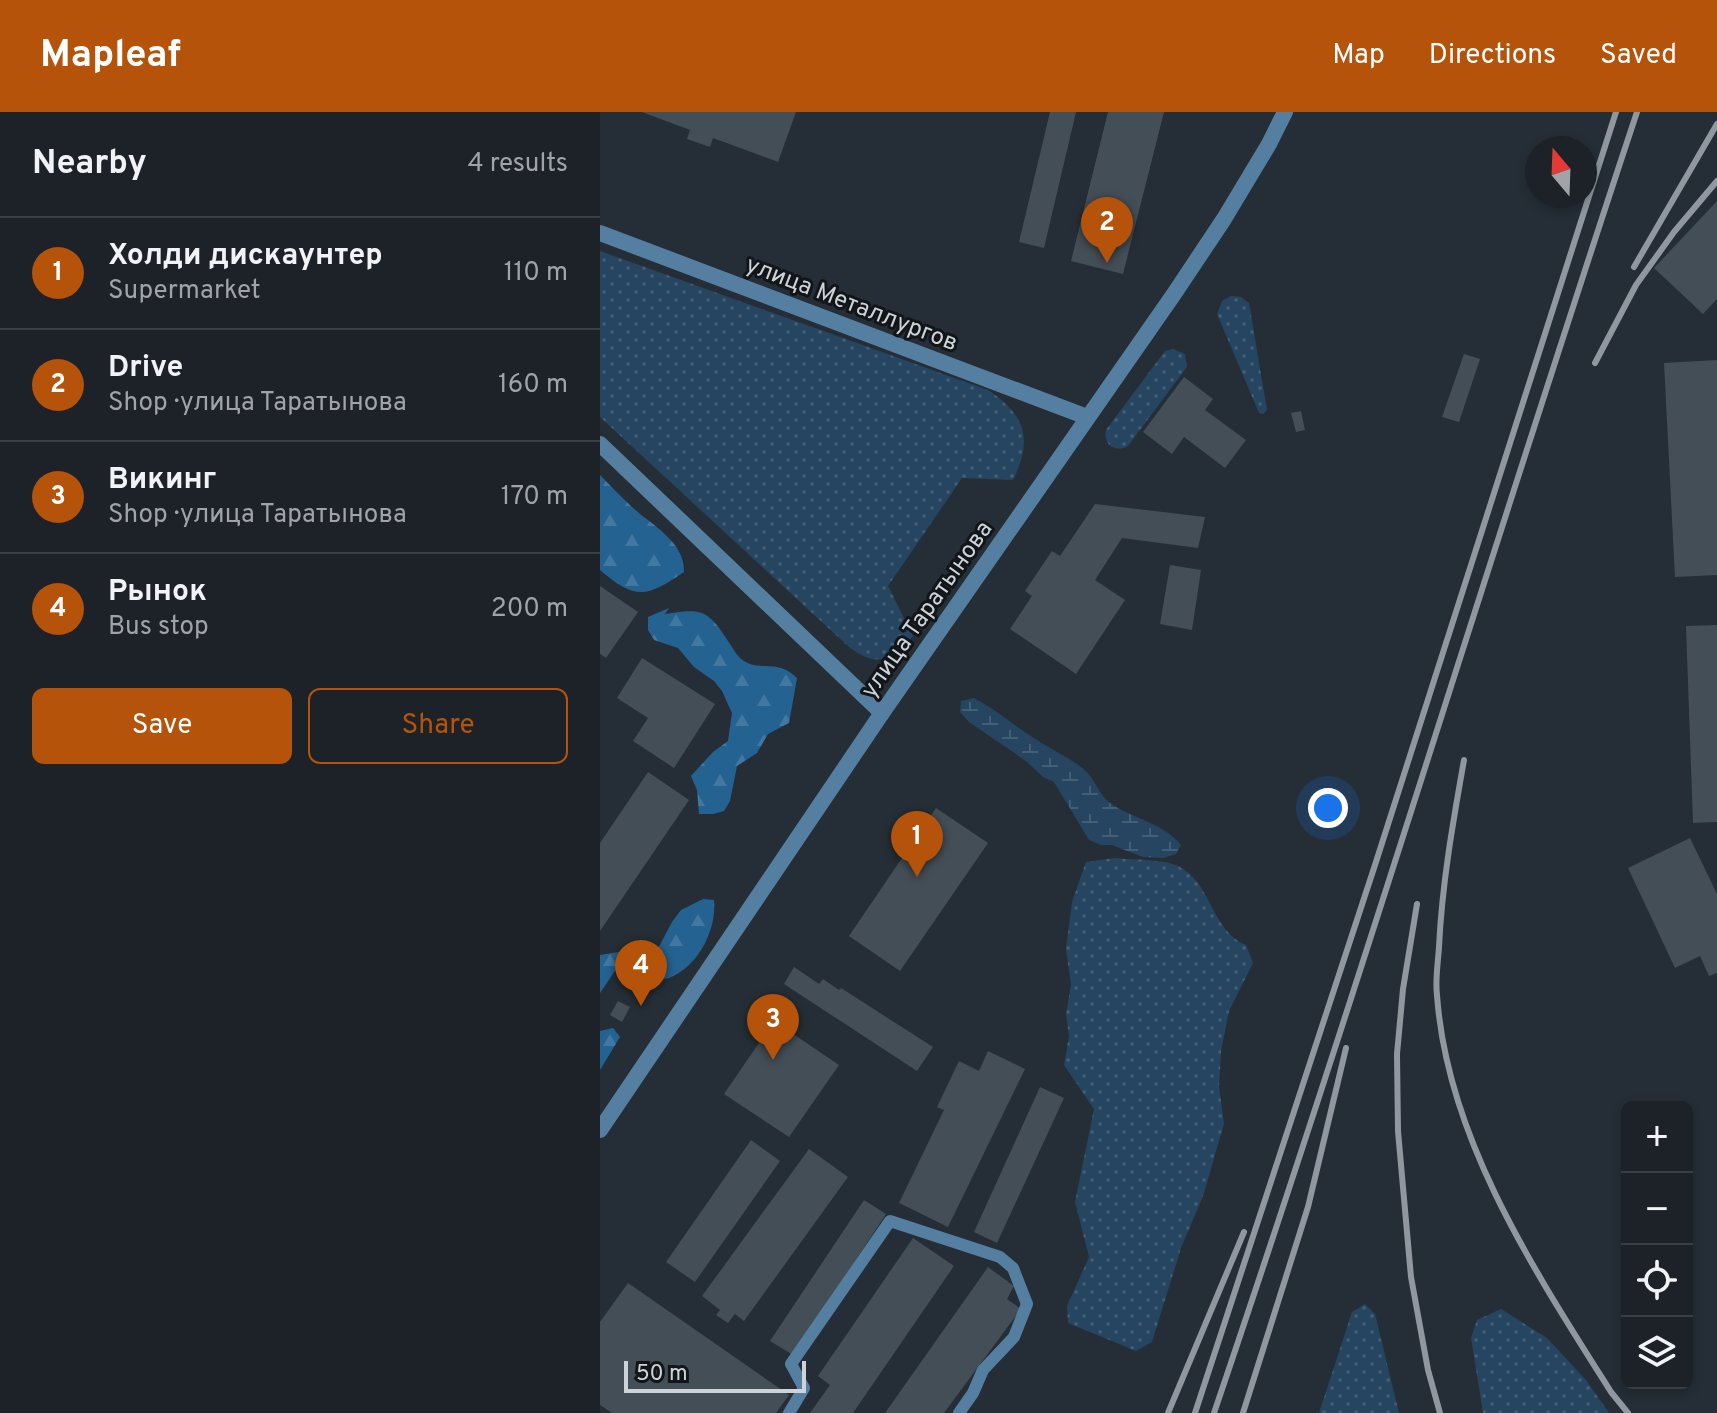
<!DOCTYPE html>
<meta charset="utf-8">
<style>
body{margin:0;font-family:Overpass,sans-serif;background:#252a30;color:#f1f3f6}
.controls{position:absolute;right:24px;bottom:24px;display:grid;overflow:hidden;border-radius:12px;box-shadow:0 4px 12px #0003}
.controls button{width:72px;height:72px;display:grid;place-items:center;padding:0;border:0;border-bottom:2px solid #3a3f45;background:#1c2228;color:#f1f3f6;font:40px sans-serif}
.compass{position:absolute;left:925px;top:24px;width:72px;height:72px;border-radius:50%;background:#1c2228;box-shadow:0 4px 12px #0003;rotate:341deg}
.scale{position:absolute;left:24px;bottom:20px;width:182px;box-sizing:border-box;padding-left:8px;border:4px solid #cdd3d9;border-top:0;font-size:22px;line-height:28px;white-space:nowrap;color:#cdd3d9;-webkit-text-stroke:6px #121619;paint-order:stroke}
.you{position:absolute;left:728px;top:696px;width:28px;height:28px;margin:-20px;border:6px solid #fff;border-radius:50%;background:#1a73e8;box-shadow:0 0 0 12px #1a73e833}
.badge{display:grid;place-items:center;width:52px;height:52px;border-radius:50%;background:#b45309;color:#fff;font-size:26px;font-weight:700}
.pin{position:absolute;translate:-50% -66px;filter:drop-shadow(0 2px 4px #0008)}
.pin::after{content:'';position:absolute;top:42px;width:28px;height:24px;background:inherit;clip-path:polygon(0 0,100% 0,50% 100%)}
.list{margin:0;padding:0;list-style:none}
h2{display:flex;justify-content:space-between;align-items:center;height:104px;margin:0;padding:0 32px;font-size:34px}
h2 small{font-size:26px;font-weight:400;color:#a0a4a8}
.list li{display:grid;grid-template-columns:52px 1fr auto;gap:24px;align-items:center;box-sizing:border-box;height:112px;padding:0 32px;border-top:2px solid #3a3f45}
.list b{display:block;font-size:30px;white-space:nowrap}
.list p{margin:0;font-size:26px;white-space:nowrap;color:#a0a4a8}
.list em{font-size:26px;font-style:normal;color:#a0a4a8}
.actions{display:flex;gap:16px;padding:24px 32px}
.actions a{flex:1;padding:18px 0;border:2px solid #b45309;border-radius:12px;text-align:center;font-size:28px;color:#b45309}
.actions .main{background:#b45309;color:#fff}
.icon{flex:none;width:44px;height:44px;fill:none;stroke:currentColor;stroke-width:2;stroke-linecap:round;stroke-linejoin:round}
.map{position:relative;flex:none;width:1117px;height:1301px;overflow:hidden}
header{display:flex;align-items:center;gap:48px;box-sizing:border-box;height:112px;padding:0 40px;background:#b45309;color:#fff}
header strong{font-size:38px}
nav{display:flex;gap:44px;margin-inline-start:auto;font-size:28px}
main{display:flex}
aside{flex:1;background:#1c2228}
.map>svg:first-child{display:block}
</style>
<header>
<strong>Mapleaf</strong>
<nav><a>Map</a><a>Directions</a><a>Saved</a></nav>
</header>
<main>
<aside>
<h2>Nearby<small>4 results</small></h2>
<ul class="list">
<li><span class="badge">1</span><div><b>Холди дискаунтер</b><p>Supermarket</p></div><em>110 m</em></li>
<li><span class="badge">2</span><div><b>Drive</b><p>Shop · улица Таратынова</p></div><em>160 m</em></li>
<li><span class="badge">3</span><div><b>Викинг</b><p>Shop · улица Таратынова</p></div><em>170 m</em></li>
<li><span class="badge">4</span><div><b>Рынок</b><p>Bus stop</p></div><em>200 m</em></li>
</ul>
<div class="actions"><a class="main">Save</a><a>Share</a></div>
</aside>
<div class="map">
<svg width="1117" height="1301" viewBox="0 0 1117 1301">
<defs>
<pattern id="grass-dots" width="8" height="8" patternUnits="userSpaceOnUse" patternTransform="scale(2)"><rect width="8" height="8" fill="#254560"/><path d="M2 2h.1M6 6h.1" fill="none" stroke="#435f76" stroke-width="1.8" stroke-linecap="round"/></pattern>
<pattern id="forest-firs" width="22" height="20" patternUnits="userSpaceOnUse" patternTransform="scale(2)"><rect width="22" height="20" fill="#236291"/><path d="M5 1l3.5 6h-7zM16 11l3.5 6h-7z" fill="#4278a0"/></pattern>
<pattern id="wetland-marsh" width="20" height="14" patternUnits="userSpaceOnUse" patternTransform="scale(2)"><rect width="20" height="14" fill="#254560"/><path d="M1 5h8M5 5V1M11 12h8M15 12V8" fill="none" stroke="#435f76"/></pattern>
</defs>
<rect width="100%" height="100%" fill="#252e36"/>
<path fill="url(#grass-dots)" d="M0 139 388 278C426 303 433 328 413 368L362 366 288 474 313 524C289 548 279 557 249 535L0 305Z
M631 184 641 185 649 191 667 298 663 302 659 301 617 202 622 189Z
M573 237 585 242 587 255 528 334C515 341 503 333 506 318L565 239Z
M515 746C532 748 563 747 578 754 611 769 611 819 646 833L653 851 629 899 621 939 619 974 624 1012 603 1084 581 1136 552 1230 536 1239 468 1211 467 1194 489 1145 475 1090 494 997 464 953 469 924 466 902 471 873 466 837 472 790 486 750Z
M765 1192 775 1202 799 1301H719L752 1200Z
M901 1197 947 1226 986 1268 1009 1301H883L871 1226 877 1208Z"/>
<path fill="url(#forest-firs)" d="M0 363C10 373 20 384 31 394 51 413 85 429 84 460 47 485 36 489 0 458Z
M69 496 65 502C101 496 108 497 128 529 133 536 137 545 144 549 161 560 177 546 197 566L189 611 168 622 157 641 137 654 130 689 124 699 113 702H99L97 678 91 664 113 640 128 629 132 601 122 579 114 569 94 555 78 536 54 528 48 518V505Z
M103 787 114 788C117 818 98 855 69 866 61 869 52 865 44 863L72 810 81 798Z
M19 840V853L0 881V843Z
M13 916 20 925 0 958V919Z"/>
<path fill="url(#wetland-marsh)" d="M374 586C398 599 417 616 440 630 454 639 470 646 482 656 496 666 498 684 513 693 535 707 564 712 581 733L576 742 563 746 543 745 512 733H501L489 728 454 670 443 665 426 649 369 610 360 600 361 589Z"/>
<path fill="#444e57" d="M42 0H196L178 50 113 26 110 35 87 27 90 18Z
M450 0H476L444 136 419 130Z
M508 0H564L523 162 471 149Z
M1117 89V187L1103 202 1054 156Z
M864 242 880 247 859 310 842 305Z
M1117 248V463L1075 465 1064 251Z
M584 265 613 287 605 298 646 328 625 356 584 325 572 342 543 320Z
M701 299 705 318 696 320 691 301Z
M495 392 605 405 598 436 522 426 495 468 525 488 476 562 410 517 432 484 425 479 452 439 460 444Z
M570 453 601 458 592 518 560 512Z
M0 474 38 500 6 546 0 542Z
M1117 513V710L1093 711 1086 514Z
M42 546 115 592 74 656 33 629 48 606 17 586Z
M48 660 89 688 0 819V731Z
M336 696 388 731 300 859 249 824Z
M1090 726 1117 782V861L1109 864 1100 844 1075 856 1028 756Z
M194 855 219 872 223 867 239 878 241 876 333 935 317 959 184 872Z
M18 889 30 895 22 910 10 903Z
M174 909 239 953 189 1025 124 982Z
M388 939 425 957 348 1115 299 1091 344 998 337 995 359 949 379 959Z
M440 975 464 986 397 1131 374 1120Z
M151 1028 180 1049 95 1170 66 1150Z
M209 1037 248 1065 144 1209 135 1202 128 1211 116 1203 120 1198 102 1184Z
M264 1088 286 1102 193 1243 170 1229Z
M313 1126 354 1154 253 1301H210L230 1273 218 1264Z
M388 1155 414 1174 407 1187 421 1197 344 1301H285Z
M28 1171 189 1283 176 1301H12L0 1293V1210Z"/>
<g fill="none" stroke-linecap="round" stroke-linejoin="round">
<path stroke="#557fa1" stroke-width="12" d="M189 1301 204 1276 191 1252 290 1109 400 1145 413 1156 427 1192 414 1225 383 1258 373 1281 359 1301"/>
<path stroke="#557fa1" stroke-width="16" d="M0 121 487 305
M0 332 282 601"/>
<path stroke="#557fa1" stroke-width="16" d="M0 1018 282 601 574 182 624 107 669 32 685 0"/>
<path stroke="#90979e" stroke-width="6" d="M1034 155 1117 12
M995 251 1036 173 1074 120 1117 69
M864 648C853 710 842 772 839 835 838 851 835 868 837 883 847 1027 936 1161 1011 1280L1028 1301
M817 792 803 877 797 942 798 1019 811 1165 828 1258 840 1301
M568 1301 644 1120
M595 1301 775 753 1016 0
M614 1301C761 869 893 433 1037 0
M643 1301 708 1095 746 936"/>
</g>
<g text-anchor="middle" stroke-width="6" stroke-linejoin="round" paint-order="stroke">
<g font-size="24" fill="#cdd3d9" stroke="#121619">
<text transform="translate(252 191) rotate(21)" y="8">улица Металлургов</text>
<text transform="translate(326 497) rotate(-55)" y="8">улица Таратынова</text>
</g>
</g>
</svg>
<div class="controls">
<button>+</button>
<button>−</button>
<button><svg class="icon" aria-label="locate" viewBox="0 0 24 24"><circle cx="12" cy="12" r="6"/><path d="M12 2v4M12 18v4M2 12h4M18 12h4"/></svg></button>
<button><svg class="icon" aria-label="layers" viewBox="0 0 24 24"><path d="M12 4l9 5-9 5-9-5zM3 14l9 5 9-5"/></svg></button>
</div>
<svg class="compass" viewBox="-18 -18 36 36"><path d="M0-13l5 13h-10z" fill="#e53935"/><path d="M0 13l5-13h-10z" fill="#a0a4a8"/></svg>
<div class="scale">50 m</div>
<div class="you"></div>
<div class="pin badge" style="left:317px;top:765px">1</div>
<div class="pin badge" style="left:507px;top:151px">2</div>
<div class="pin badge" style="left:173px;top:948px">3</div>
<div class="pin badge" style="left:41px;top:894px">4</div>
</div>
</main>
